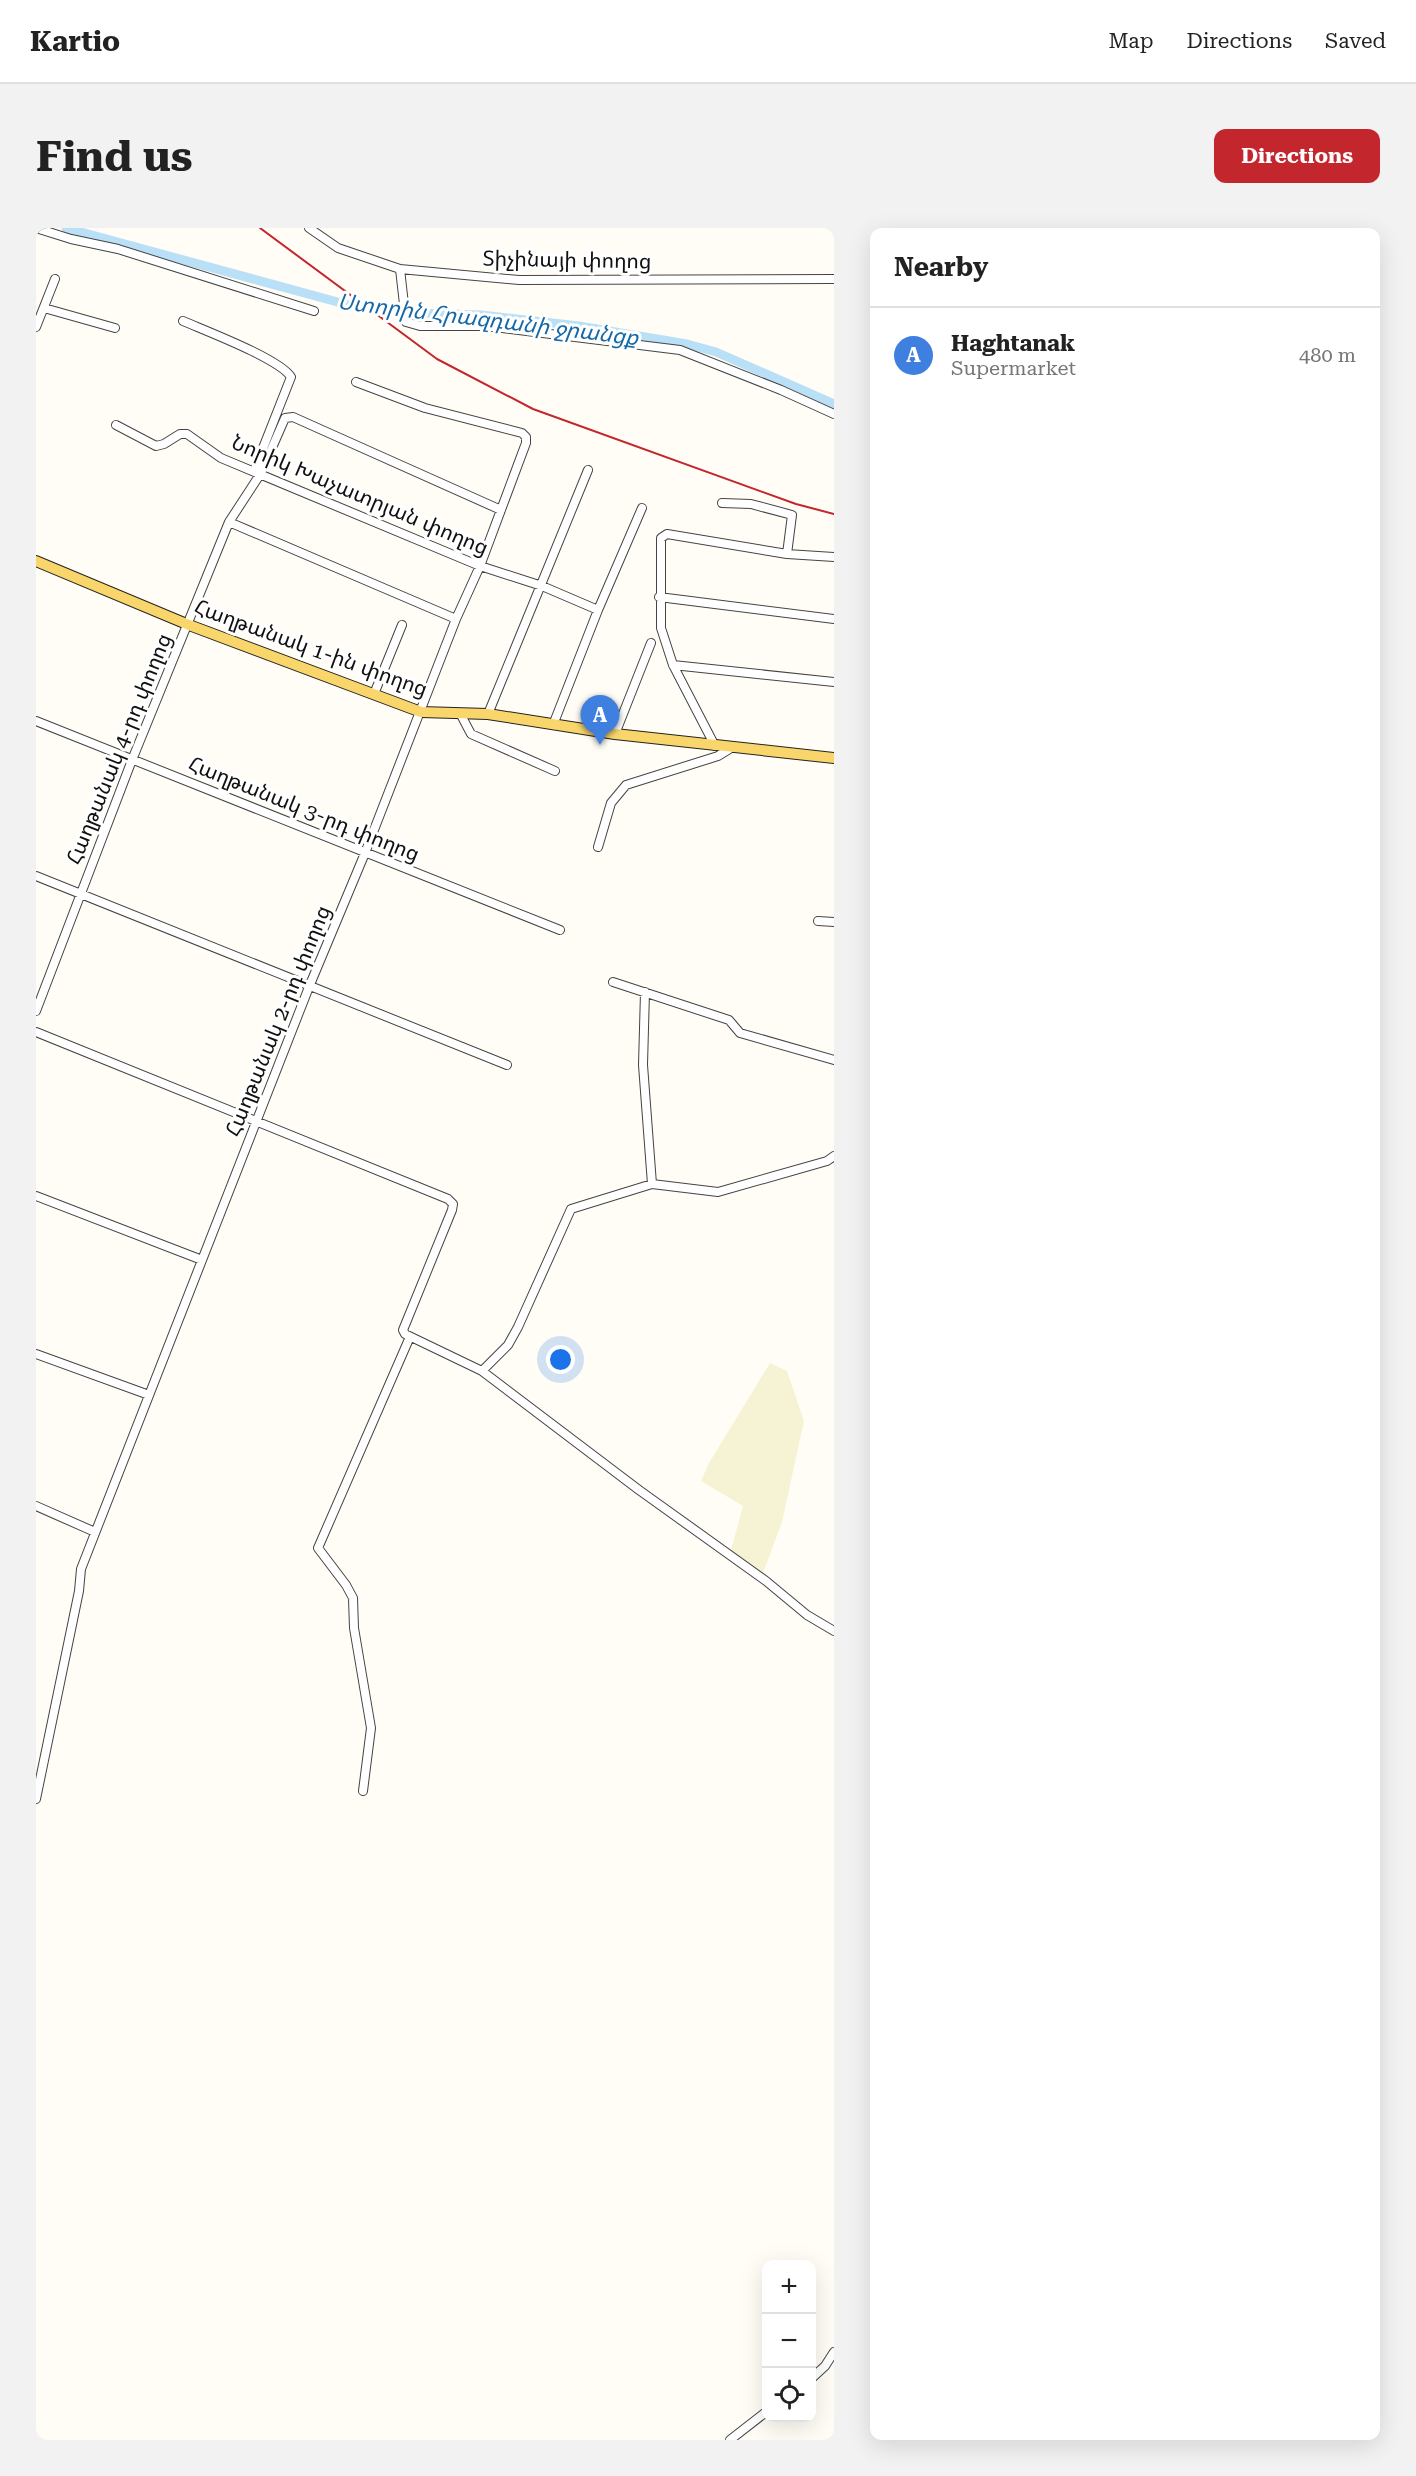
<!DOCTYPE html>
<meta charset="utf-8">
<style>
body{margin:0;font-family:"Roboto Serif","Noto Sans Armenian",serif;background:#f2f2f2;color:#222}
.controls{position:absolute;right:18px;bottom:18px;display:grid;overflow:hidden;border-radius:12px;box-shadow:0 6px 24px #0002}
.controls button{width:54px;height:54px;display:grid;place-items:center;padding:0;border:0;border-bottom:2px solid #e0e0e0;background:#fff;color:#222;font:30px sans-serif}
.you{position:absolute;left:525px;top:1132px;width:21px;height:21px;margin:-15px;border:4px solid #fff;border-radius:50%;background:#1a73e8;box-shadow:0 0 0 9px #1a73e833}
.badge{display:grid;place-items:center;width:39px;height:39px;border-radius:50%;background:#c4262e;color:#fff;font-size:20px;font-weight:700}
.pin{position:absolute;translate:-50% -50px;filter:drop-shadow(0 2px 3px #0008)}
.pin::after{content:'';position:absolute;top:32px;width:21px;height:18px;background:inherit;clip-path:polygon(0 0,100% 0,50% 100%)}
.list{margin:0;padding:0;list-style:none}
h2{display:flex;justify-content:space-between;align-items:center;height:78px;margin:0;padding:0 24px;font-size:26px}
h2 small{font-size:20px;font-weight:400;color:#767676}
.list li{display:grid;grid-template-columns:39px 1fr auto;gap:18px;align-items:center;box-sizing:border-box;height:96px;padding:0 24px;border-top:2px solid #e0e0e0}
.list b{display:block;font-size:22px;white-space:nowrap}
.list p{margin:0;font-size:20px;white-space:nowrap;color:#767676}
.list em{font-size:20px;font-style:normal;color:#767676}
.icon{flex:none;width:33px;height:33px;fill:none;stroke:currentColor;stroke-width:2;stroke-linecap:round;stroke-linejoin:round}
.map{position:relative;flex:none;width:798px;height:2212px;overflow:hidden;border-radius:12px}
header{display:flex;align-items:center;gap:36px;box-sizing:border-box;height:84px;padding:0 30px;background:#fff;border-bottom:2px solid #e0e0e0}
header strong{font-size:28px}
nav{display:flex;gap:33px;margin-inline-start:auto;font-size:21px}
.intro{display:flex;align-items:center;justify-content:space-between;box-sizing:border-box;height:144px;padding:0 36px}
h1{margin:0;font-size:42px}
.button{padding:15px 27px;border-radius:12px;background:#c4262e;color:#fff;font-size:21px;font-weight:700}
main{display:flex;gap:36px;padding:0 36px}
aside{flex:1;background:#fff;border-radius:12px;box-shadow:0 6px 24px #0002}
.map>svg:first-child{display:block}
</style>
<header>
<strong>Kartio</strong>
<nav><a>Map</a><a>Directions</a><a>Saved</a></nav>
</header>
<div class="intro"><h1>Find us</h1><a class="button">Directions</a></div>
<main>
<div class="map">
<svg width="798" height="2212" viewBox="0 0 798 2212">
<rect width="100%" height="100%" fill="#fffdf5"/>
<path fill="#f6f3d4" d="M734 1135 751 1143 768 1193 746 1294 726 1348 695 1322 707 1278 665 1253 673 1235Z"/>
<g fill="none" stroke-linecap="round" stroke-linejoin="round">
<path stroke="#b9e0f7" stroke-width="9" d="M30 0 320 79 382 85 445 87 543 98 651 116 680 124 798 176"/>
<g stroke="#444" stroke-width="10">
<path id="minor" d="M0 0 35 11 82 21 278 83
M273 0 302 20 364 41 483 52 798 51
M364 41 370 94 384 98H449L644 122 745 162 798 186
M8 80 79 100
M147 93C170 103 244 131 255 149L218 243
M0 99 19 51
M80 197 120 218 128 216 144 206H151L185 230 444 338 506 358 562 382
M686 275 715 276 756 287 751 326
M193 294 420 391
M623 369 798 391
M637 437 798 454
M338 466 366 397
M452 486 552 242
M425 487 435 506 519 543
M0 493 524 702
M517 497 562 382 606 280
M579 506 615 415
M679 518 637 437 625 400V310L631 306 751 326 798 329
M562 619 575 575 590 557 682 528 695 520
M0 648 471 837
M782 693 798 694
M577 754 693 792 704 805 798 832
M609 764 607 837 616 956
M0 783 96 532 193 294 225 245 249 190 257 189 465 282
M0 804 412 971 417 976 416 982 367 1102 369 1106 446 1143 603 1262 730 1353 771 1387 798 1403
M0 968 166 1032
M0 1126 113 1167
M446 1143 472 1117 482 1099 535 981 616 956 682 964 791 933 798 928
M0 1278 59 1304
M327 1563 335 1500 318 1400 317 1370 310 1357 282 1320 373 1111
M0 1571 43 1363 45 1341 273 759 329 625 420 391 444 338 490 215V209L486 205 389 180 320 154
M776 2150 789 2138 798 2124
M694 2212 730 2184"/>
</g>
<g stroke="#222" stroke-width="12">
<path id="major" d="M0 333 153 397 385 484 452 486 579 506 798 530"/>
</g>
<use href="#minor" stroke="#fff" stroke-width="8"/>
<use href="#major" stroke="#f9d66b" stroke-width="10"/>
<path stroke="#c4262e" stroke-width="2" d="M224 0 401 131 497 181 760 276 798 286"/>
</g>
<g text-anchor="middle" stroke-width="6" stroke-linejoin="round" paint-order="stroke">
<g font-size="21" fill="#111" stroke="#fff">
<text transform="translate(531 32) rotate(1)" y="7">Տիչինայի փողոց</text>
<text transform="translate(324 267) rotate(23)" y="7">Նորիկ Խաչատրյան փողոց</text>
<text transform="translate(275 420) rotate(20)" y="7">Հաղթանակ 1-ին փողոց</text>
<text transform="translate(83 521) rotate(-68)" y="7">Հաղթանակ 4-րդ փողոց</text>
<text transform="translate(268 581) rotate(22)" y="7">Հաղթանակ 3-րդ փողոց</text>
<text transform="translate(242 793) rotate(-68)" y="7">Հաղթանակ 2-րդ փողոց</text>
</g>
<g font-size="22" font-style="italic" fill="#1768a6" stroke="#fff">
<text transform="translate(452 91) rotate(7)" y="8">Ստորին Հրազդանի ջրանցք</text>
</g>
</g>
</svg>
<div class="controls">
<button>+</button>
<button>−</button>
<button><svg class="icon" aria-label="locate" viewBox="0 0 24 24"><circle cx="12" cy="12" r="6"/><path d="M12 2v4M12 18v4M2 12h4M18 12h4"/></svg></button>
</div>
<div class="you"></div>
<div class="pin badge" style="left:564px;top:517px;background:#3f7fe0">A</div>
</div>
<aside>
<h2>Nearby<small></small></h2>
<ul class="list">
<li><span class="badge" style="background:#3f7fe0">A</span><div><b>Haghtanak</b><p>Supermarket</p></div><em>480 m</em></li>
</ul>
</aside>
</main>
